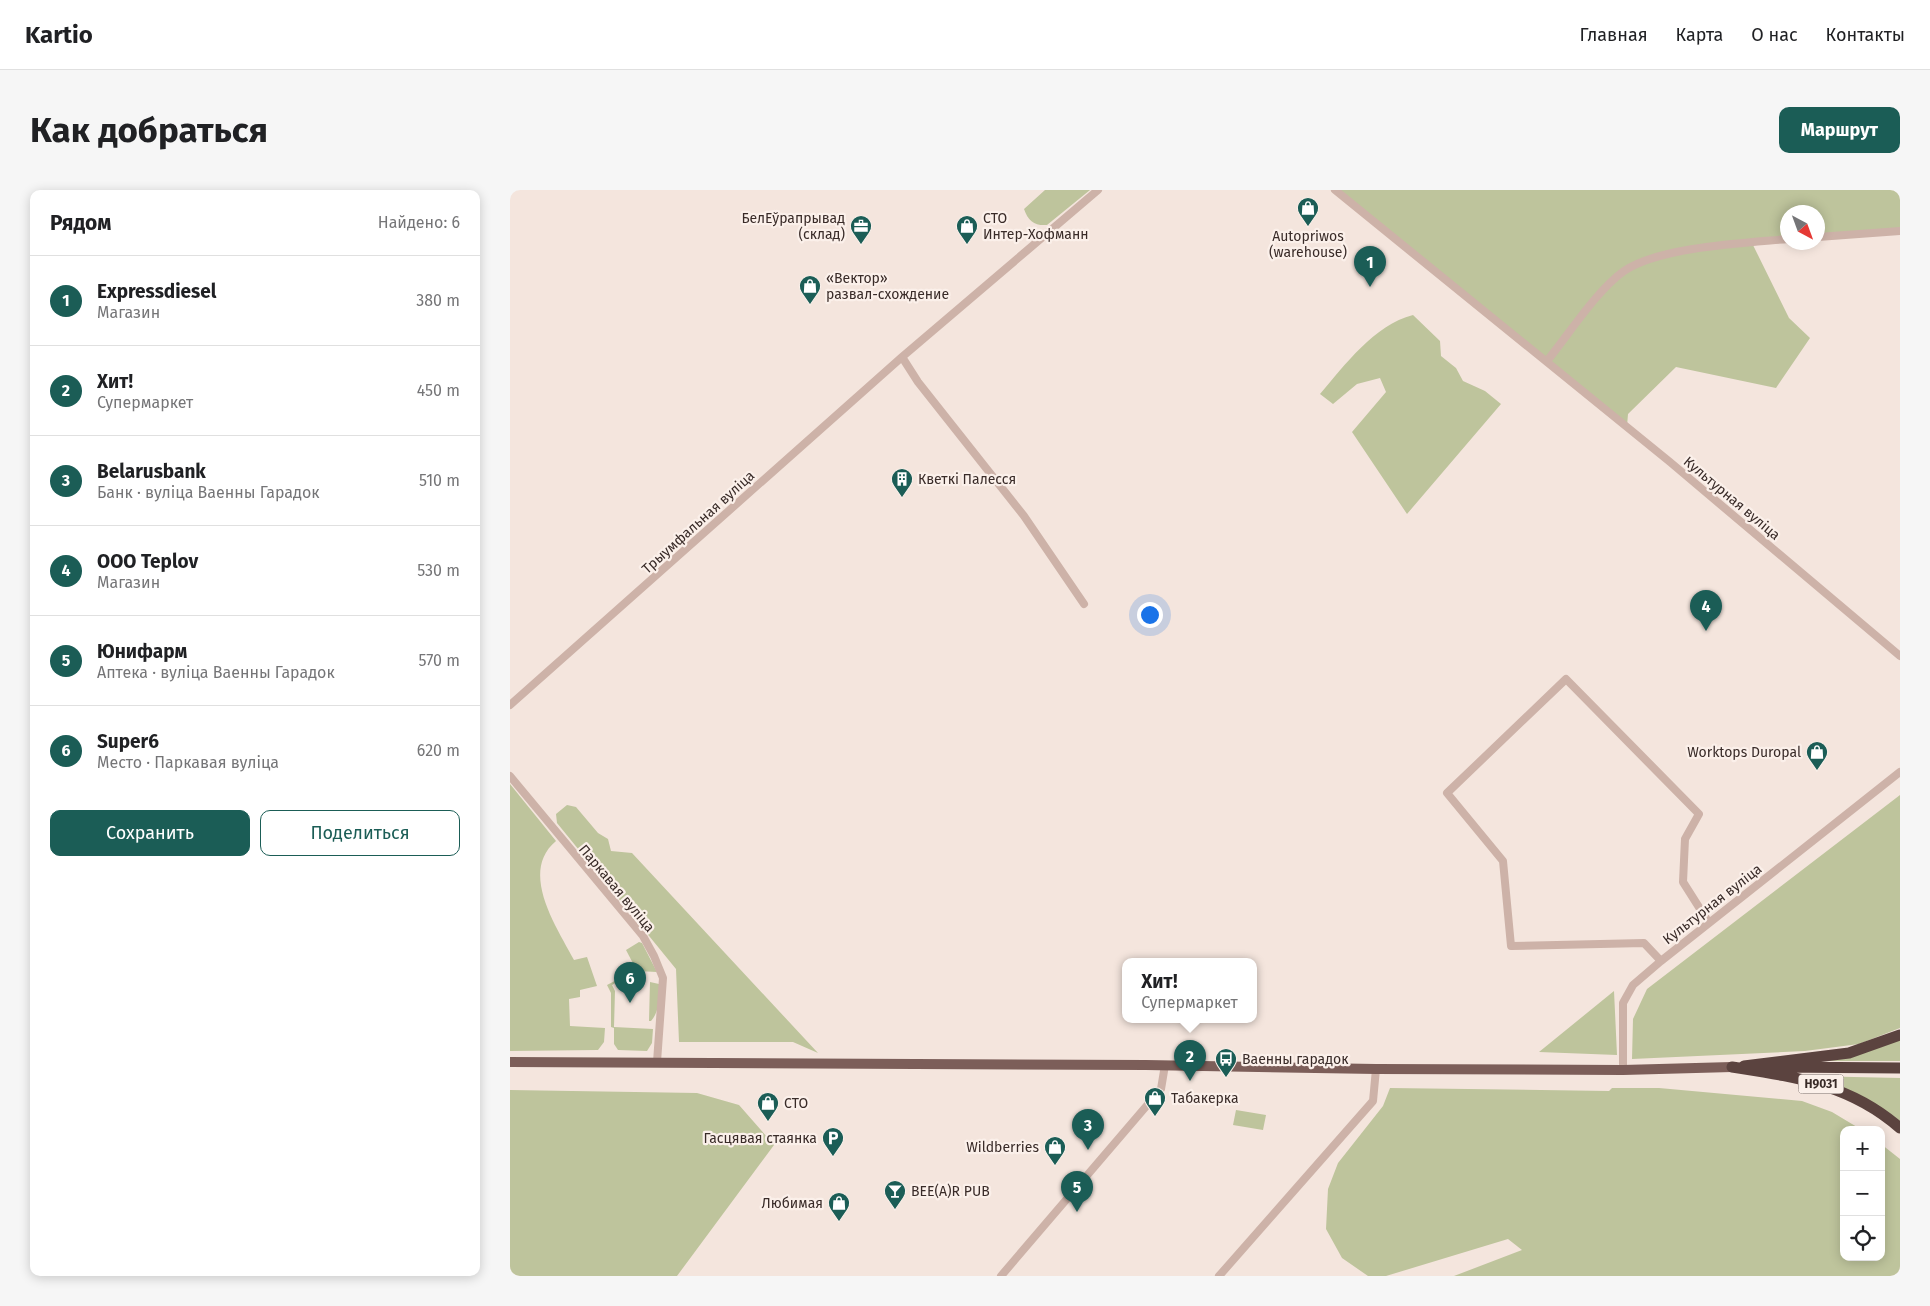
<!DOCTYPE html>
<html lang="ru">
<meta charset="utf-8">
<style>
body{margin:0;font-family:"Fira Sans",sans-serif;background:#f6f6f6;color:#202124}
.controls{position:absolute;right:15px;bottom:15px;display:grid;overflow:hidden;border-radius:10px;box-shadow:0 2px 12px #0003}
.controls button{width:45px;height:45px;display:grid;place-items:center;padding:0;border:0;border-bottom:1px solid #e0e0e0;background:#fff;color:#202124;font:25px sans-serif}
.compass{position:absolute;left:1270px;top:15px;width:45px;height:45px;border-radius:50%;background:#fff;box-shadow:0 2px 12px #0003;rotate:139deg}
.you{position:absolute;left:639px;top:424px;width:18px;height:18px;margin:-12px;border:4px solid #fff;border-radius:50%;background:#1a73e8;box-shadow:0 0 0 8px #1a73e833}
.badge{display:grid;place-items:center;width:32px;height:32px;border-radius:50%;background:#1b5d56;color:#fff;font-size:16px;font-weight:700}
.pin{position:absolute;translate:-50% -41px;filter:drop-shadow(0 1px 2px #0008)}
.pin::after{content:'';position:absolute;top:26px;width:18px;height:15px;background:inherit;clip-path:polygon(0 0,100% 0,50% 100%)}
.popup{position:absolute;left:612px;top:768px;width:135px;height:65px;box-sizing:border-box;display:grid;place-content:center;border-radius:10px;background:#fff;filter:drop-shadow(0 1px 4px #0005);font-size:16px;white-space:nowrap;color:#757577}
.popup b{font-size:19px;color:#202124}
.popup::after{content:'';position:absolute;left:50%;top:100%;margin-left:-10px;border:10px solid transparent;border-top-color:#fff}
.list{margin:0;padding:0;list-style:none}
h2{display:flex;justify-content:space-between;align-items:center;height:65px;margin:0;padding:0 20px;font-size:21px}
h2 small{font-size:16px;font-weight:400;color:#757577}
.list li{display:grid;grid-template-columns:32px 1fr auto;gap:15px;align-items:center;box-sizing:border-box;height:90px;padding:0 20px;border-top:1px solid #e0e0e0}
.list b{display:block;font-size:19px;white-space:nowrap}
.list p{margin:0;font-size:16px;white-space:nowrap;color:#757577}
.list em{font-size:16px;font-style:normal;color:#757577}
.actions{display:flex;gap:10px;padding:15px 20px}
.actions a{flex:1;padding:11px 0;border:1px solid #1b5d56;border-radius:10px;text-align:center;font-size:18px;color:#1b5d56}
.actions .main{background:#1b5d56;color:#fff}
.icon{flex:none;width:28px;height:28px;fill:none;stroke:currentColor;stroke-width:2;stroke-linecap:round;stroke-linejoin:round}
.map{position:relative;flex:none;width:1390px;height:1086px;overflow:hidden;border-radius:10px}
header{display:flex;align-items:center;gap:30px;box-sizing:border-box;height:70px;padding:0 25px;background:#fff;border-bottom:1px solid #e0e0e0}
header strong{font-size:24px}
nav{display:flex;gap:28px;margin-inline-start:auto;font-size:18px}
.intro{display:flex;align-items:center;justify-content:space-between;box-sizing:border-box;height:120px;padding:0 30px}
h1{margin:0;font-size:35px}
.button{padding:12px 22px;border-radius:10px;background:#1b5d56;color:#fff;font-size:18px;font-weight:700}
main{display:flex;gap:30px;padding:0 30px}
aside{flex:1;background:#fff;border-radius:10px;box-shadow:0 2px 12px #0003}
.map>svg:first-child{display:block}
</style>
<header>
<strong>Kartio</strong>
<nav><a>Главная</a><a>Карта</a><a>О нас</a><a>Контакты</a></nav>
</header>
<div class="intro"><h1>Как добраться</h1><a class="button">Маршрут</a></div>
<main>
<aside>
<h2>Рядом<small>Найдено: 6</small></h2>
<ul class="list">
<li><span class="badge">1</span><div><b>Expressdiesel</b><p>Магазин</p></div><em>380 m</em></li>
<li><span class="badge">2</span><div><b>Хит!</b><p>Супермаркет</p></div><em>450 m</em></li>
<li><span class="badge">3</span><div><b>Belarusbank</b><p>Банк · вуліца Ваенны Гарадок</p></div><em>510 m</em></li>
<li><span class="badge">4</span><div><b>OOO Teplov</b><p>Магазин</p></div><em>530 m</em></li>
<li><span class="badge">5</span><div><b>Юнифарм</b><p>Аптека · вуліца Ваенны Гарадок</p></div><em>570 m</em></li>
<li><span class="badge">6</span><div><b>Super6</b><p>Место · Паркавая вуліца</p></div><em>620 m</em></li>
</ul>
<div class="actions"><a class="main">Сохранить</a><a>Поделиться</a></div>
</aside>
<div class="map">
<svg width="1390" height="1086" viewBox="0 0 1390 1086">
<rect width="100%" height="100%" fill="#f4e5dd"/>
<path fill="#bec49c" d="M535 0H580L537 35C525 36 518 31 514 19Z
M825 0H1390V41L1308 47V22H1278L1277 49 1242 53 1279 128 1300 148 1266 198 1166 177 1118 224 1117 236Z
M903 125 930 151 931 166 946 178 953 191 975 201 991 214 897 324 842 242 876 202 870 188 847 194 823 214 810 204C835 175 864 135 903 125Z
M0 594 46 651C9 682 46 736 64 770L77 767 87 796 70 800V807L59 809 60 836 95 838 94 852 88 860 0 861Z
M1390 605V838L1349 854 1295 861 1122 869 1123 829 1137 799Z
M57 615 66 617 88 643 98 649 101 661 122 663 308 863 283 852H169L166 779 47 633 46 624Z
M129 752 132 753 147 782 127 781 116 760Z
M122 782 126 785H119L102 795 105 801 104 837 143 839 142 853 137 861 108 860 104 854V838L101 837V803L97 795Z
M140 792 149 794C149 807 150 821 141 831H139Z
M1104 801 1107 865 1029 862Z
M1390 848V871H1311Z
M1298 886 1390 888V931Z
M880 898 1099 901 1102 898H1149L1292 911 1322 922 1352 940H1334V1067H1371V954L1390 969V1086H944L1012 1060 998 1049 876 1086H858L832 1068 816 1039 818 999 828 973 873 916Z
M0 900 187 903 229 915 264 955 167 1086H0Z
M726 920 756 925 753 940 723 935Z"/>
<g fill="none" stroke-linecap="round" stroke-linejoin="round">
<path stroke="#cdb2a8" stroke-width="8" d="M825 0 1160 272 1390 466
M1308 47 1390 41
M392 167 408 192 514 326 574 414
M1037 171C1059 144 1087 100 1114 81 1149 57 1234 53 1278 49
M0 515 392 167 588 0
M0 586 133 746 144 766 153 788 147 872
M1151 771 1134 753 1001 756 993 671 937 603 1056 489 1189 624 1175 649 1173 692 1199 733
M1113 880V813L1123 795 1151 771 1390 582
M491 1086 651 899 655 875
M709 1086 863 911 866 879"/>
<path stroke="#7c5e59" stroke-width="10" d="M0 872 636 875 866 879 1113 880 1222 877"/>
<path stroke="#5b433f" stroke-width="11" d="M1234 876 1339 863 1390 845
M1222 877C1285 887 1340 894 1390 938
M1264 877 1390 878"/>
</g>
<defs>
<g id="shop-pin" transform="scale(1.125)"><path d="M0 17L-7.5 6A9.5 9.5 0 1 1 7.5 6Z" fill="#1b5d56" stroke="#fbf0ea"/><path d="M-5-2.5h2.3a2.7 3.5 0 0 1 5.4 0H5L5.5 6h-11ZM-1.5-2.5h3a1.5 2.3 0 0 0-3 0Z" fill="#fff"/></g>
<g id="office-pin" transform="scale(1.125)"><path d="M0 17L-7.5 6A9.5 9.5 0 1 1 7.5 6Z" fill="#1b5d56" stroke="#fbf0ea"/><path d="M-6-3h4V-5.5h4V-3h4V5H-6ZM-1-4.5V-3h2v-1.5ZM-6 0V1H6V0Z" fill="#fff"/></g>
<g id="building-pin" transform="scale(1.125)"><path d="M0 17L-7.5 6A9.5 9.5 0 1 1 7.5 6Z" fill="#1b5d56" stroke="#fbf0ea"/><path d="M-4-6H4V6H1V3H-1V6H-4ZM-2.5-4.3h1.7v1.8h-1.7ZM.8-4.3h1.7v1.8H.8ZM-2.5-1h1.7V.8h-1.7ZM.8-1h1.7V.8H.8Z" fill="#fff"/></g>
<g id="bus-pin" transform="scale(1.125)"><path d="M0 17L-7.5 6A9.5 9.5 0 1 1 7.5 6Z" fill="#1b5d56" stroke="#fbf0ea"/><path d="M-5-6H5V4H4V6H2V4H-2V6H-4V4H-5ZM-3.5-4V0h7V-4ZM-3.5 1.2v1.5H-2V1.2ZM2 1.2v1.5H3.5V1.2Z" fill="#fff"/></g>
<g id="parking-pin" transform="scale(1.125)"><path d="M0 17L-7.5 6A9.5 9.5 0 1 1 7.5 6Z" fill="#1b5d56" stroke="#fbf0ea"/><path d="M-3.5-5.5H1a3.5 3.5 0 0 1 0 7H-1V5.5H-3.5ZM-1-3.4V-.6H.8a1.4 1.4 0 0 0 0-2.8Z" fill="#fff"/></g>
<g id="bar-pin" transform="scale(1.125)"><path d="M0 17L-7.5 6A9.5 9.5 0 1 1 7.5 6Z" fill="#1b5d56" stroke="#fbf0ea"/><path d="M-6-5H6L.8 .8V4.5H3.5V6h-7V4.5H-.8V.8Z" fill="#fff"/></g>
</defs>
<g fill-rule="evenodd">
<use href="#shop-pin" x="798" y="18"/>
<use href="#office-pin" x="351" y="36"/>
<use href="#shop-pin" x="457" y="36"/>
<use href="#shop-pin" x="300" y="96"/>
<use href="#building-pin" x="392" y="289"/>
<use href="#shop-pin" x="1307" y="562"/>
<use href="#bus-pin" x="716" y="869"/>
<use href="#shop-pin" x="645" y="908"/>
<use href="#shop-pin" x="258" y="913"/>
<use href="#parking-pin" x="323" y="948"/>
<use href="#shop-pin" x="545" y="957"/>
<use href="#bar-pin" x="385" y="1001"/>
<use href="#shop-pin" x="329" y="1013"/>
</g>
<g text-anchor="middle" stroke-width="4.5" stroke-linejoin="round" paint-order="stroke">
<rect fill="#fbf0ea" stroke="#736662" stroke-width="1" x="1288.5" y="884.5" width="45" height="19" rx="4"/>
<g font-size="12" font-weight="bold" fill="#392b28">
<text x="1311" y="898">Н9031</text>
</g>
<g font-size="14" fill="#392b28" stroke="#fbf0ea" text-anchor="start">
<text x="335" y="33" text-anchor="end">БелЕўрапрывад<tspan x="335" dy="16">(склад)</tspan></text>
<text x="473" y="33">СТО<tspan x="473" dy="16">Интер-Хофманн</tspan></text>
<text x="798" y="51" text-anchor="middle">Autopriwos<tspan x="798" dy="16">(warehouse)</tspan></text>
<text x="316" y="93">«Вектор»<tspan x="316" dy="16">развал-схождение</tspan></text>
<text x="408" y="294">Кветкі Палесся</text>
<text x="1291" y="567" text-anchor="end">Worktops Duropal</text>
<text x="732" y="874">Ваенны гарадок</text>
<text x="661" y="913">Табакерка</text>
<text x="274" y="918">СТО</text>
<text x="307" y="953" text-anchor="end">Гасцявая стаянка</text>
<text x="529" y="962" text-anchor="end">Wildberries</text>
<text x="401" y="1006">BEE(A)R PUB</text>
<text x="313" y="1018" text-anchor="end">Любимая</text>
</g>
<g font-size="14" fill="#392b28" stroke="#fbf0ea">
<text transform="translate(1222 308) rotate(40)" y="5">Культурная вуліца</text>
<text transform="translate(188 332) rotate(-42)" y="5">Трыумфальная вуліца</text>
<text transform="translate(107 698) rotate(50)" y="5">Паркавая вуліца</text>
<text transform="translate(1202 714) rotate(-38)" y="5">Культурная вуліца</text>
</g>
</g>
</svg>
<div class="controls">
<button>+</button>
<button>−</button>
<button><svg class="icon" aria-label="locate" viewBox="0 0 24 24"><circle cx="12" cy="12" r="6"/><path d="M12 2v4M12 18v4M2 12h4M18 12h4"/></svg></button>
</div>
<svg class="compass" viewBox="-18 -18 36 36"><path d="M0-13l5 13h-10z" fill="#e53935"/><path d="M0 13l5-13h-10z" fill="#757577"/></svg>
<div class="you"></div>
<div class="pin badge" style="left:860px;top:97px">1</div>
<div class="pin badge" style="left:680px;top:891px">2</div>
<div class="popup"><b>Хит!</b>Супермаркет</div>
<div class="pin badge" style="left:578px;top:960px">3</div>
<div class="pin badge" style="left:1196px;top:441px">4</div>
<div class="pin badge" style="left:567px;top:1022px">5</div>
<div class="pin badge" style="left:120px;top:813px">6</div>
</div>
</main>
